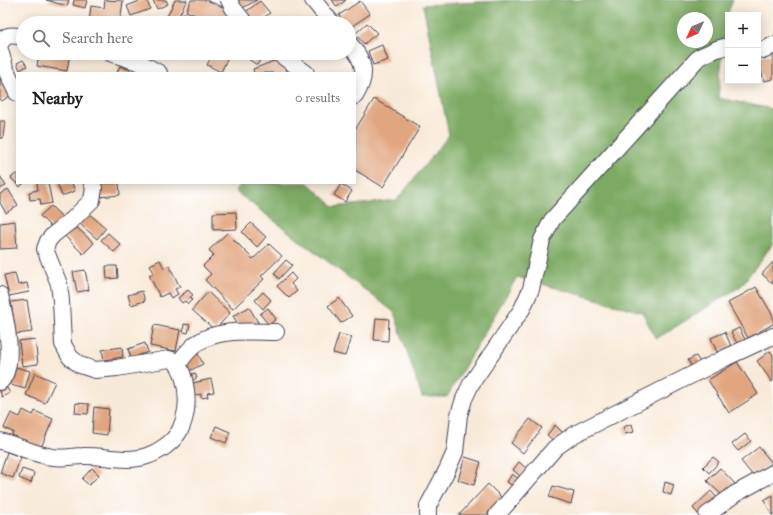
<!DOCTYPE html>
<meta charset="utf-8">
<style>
body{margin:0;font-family:"IM FELL Great Primer",serif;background:#f2f2f2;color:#222}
.controls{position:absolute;right:12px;top:12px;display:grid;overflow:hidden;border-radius:0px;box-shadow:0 2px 10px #0003}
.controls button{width:36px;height:36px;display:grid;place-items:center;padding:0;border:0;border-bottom:1px solid #e0e0e0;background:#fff;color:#222;font:20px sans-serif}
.compass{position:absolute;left:677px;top:12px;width:36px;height:36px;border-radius:50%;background:#fff;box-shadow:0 2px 10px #0003;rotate:226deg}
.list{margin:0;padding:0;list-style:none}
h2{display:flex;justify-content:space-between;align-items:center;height:52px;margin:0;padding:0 16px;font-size:17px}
h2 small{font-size:13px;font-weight:400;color:#767676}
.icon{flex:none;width:22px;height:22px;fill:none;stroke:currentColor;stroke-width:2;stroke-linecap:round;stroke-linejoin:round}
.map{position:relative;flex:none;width:773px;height:515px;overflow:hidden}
.search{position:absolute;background:#fff;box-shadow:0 2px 10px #0003;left:16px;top:16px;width:340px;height:44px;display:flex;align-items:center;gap:10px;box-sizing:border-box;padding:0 14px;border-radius:22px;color:#767676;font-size:15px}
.panel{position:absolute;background:#fff;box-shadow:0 2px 10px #0003;left:16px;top:72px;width:340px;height:112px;border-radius:0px}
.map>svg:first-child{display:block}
</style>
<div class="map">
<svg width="773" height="515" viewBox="0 0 773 515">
<rect width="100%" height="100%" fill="#fff"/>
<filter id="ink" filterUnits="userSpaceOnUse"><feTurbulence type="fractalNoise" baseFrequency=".025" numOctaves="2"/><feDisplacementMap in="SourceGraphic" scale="8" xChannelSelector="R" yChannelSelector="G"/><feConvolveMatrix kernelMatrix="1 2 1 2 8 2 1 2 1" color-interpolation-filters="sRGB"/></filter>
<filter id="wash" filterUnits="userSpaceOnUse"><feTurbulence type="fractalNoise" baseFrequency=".012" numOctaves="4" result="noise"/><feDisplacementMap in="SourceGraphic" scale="16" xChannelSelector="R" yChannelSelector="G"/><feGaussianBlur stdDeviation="0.9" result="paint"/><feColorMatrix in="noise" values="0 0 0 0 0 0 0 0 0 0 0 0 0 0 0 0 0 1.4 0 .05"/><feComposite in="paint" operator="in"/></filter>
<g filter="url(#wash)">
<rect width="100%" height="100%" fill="#f8ead8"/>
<path fill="#7daa63" stroke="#50664f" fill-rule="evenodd" d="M518 0H733L726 18 718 98 773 109V244L741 286 656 339 642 312 517 277 447 397H422L394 312 235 191 242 183H308L334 207 397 200 449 135 423 5ZM683 18H707V42H683Z"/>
<g id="blocks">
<path fill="#e1a67f" d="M46 0H69L67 6Z
M74 0H87L85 8 73 5Z
M105 0 123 1 120 23H89L91 6 104 8Z
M142 0H147L150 9 131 16 127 6Z
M153 0H166L168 4 157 9Z
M175 0H187L175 23H164Z
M191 0H206L232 11 227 23H215L186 11Z
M236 0H257L241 9Z
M332 0H346L337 7Z
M260 1 270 13 257 23H252L244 13Z
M360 1 370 14 349 28V23H344L339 15Z
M184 13 193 17 190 23H179Z
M268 18 273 23H263Z
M367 23 377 33 364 44 355 34Z
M382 45 388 60 373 65 368 51Z
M39 53H70L67 71 37 66Z
M213 53H230L221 72 207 65Z
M247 53H262L264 54 257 65 244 56Z
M773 54V79L764 81 758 57Z
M282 58 287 73H254L253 69Z
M23 60 27 66 20 70 17 63Z
M120 66 130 70 129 73H117Z
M0 74 14 93 2 101 0 99Z
M374 99 420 127 383 187 355 170V130Z
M0 121H5L3 138H0Z
M17 173V183H24L20 187 11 178Z
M0 176 6 186 0 189Z
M37 183H48L52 203 41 205 40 199 30 200 29 192 38 190Z
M57 183H72L75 191 62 196Z
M98 183H119L120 195 99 197Z
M341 184 352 191 345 202 334 195Z
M8 189 18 205 6 213 0 203V194Z
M51 206 65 220 55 231 40 216Z
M236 212 237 229 213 230V213Z
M88 213 106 228 97 239 79 223Z
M15 221 17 248 0 249V223Z
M251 223 266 237 257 247 242 232Z
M75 226 94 243 83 254 65 236Z
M108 233 121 245 114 252 101 240Z
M227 233 253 259 269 244 282 256 261 276 264 279 233 309 205 280 211 274 203 266 214 255 209 250Z
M160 260 164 268 169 265 180 287 175 289 178 294 171 298 168 293 160 297 149 275 154 273 150 265Z
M286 260 292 265 279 279 274 273Z
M773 262V284L762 274Z
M106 266H117L118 278 107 279Z
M85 270 89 290 77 292 73 272Z
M15 273 18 285 27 283 29 292 9 296 4 275Z
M291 273 296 279 291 284 297 291 289 298 277 286Z
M756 287 773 316V324L748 338 728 303Z
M188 290 193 295 190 297 192 300 188 304 185 301 182 303 178 298Z
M142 291 145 301 131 305 128 295Z
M208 292 230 313 215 330 192 310Z
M263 292 271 300 263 309 255 300Z
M339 298 352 316 341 323 328 306Z
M27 300 32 332 16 334 11 302Z
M249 307 259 324 241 329 233 316Z
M268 308 276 319 269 325 260 314Z
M376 318 389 319 388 341 374 340Z
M184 324 190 325 188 333 183 332Z
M154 325 180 330 176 351 150 346Z
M739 328 746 341 738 345 731 332Z
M725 332 731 346 717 352 711 338Z
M339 334 351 337 345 356 333 353Z
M35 339 38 364 22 366 19 341Z
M145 343 148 352 131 358 128 349Z
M122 347 123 357 104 360 102 350Z
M770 351 773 355V381L772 382 757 361Z
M197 352 203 364 189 371 183 359Z
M696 356 700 362 692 367 688 360Z
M737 362 758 394 729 413 708 380Z
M16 367 30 371 25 389 11 385Z
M35 373 55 382 45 403 26 395Z
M195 373 197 378 189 382 187 376Z
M211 379 214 392 207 393 208 397 201 398V394L191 396 188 384Z
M7 388 10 393 2 397 0 391Z
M76 403 89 404 88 414 75 413Z
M94 407 109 409 107 435 92 433Z
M23 410 33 415 35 411 53 419 40 450 11 437 13 432 4 428 11 413 20 417Z
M530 419 542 428 523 453 511 443Z
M632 424 634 432 625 434 623 427Z
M555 425 563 433 555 442 547 435Z
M216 426 230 432 226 443 211 437Z
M745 434 751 441 738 451 732 444Z
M759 447 772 463 754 477 741 461Z
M7 452 21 457 13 478 0 473Z
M465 457 481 462 474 485 458 480Z
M713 457 719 462 709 473 703 467Z
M519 462 527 469 520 476 513 470Z
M92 468 99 475 89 485 82 479Z
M720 468 736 485 724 497 707 481Z
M22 469 34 473 31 483 19 478Z
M512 474 519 479 513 486 507 482Z
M665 482 674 485 671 495 663 492Z
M488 484 502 498 486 515H459Z
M553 486 574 492 571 504 549 497Z
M711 491 718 499 701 515H699L693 508Z
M773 495V515H772L764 500Z"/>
</g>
</g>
<g filter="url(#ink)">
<use href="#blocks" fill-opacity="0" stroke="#424053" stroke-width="1"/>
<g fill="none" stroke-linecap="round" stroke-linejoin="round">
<g stroke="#424053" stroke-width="18">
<path id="minor" d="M229 0 233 8 245 23
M313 0 332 23
M349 43C365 61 368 75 355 96
M0 44C6 33 12 35 23 37
M758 49 765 50 773 45
M0 50 5 68 17 93
M110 53 141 63 159 73
M278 53 306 73
M0 295C5 317 17 364 0 382
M178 364C183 357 189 349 197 343 219 328 251 332 276 332
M0 441C18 445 34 455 53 457 63 459 73 456 83 456 103 455 127 463 147 456 159 452 174 442 180 430 183 424 185 417 186 410 188 396 185 362 169 359L117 368 95 370 80 365 70 357 63 344 61 301 59 284 45 249 48 241 53 235 73 219 92 200 94 188 92 183
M428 515V506L447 470 455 452 459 415 464 399 471 384 522 309 531 289 542 240 552 220 699 57 717 49 728 46
M497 515 555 448 573 435 727 357 773 336
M707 515 735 494 773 473"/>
</g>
<use href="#minor" stroke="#fff" stroke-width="16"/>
</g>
</g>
</svg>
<div class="controls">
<button>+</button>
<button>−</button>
</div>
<svg class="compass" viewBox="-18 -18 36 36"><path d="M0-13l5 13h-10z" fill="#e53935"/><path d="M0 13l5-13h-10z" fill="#767676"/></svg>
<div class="search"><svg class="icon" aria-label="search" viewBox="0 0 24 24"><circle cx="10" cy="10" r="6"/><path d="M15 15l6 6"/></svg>Search here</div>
<section class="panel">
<h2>Nearby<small>0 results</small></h2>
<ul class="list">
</ul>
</section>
</div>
